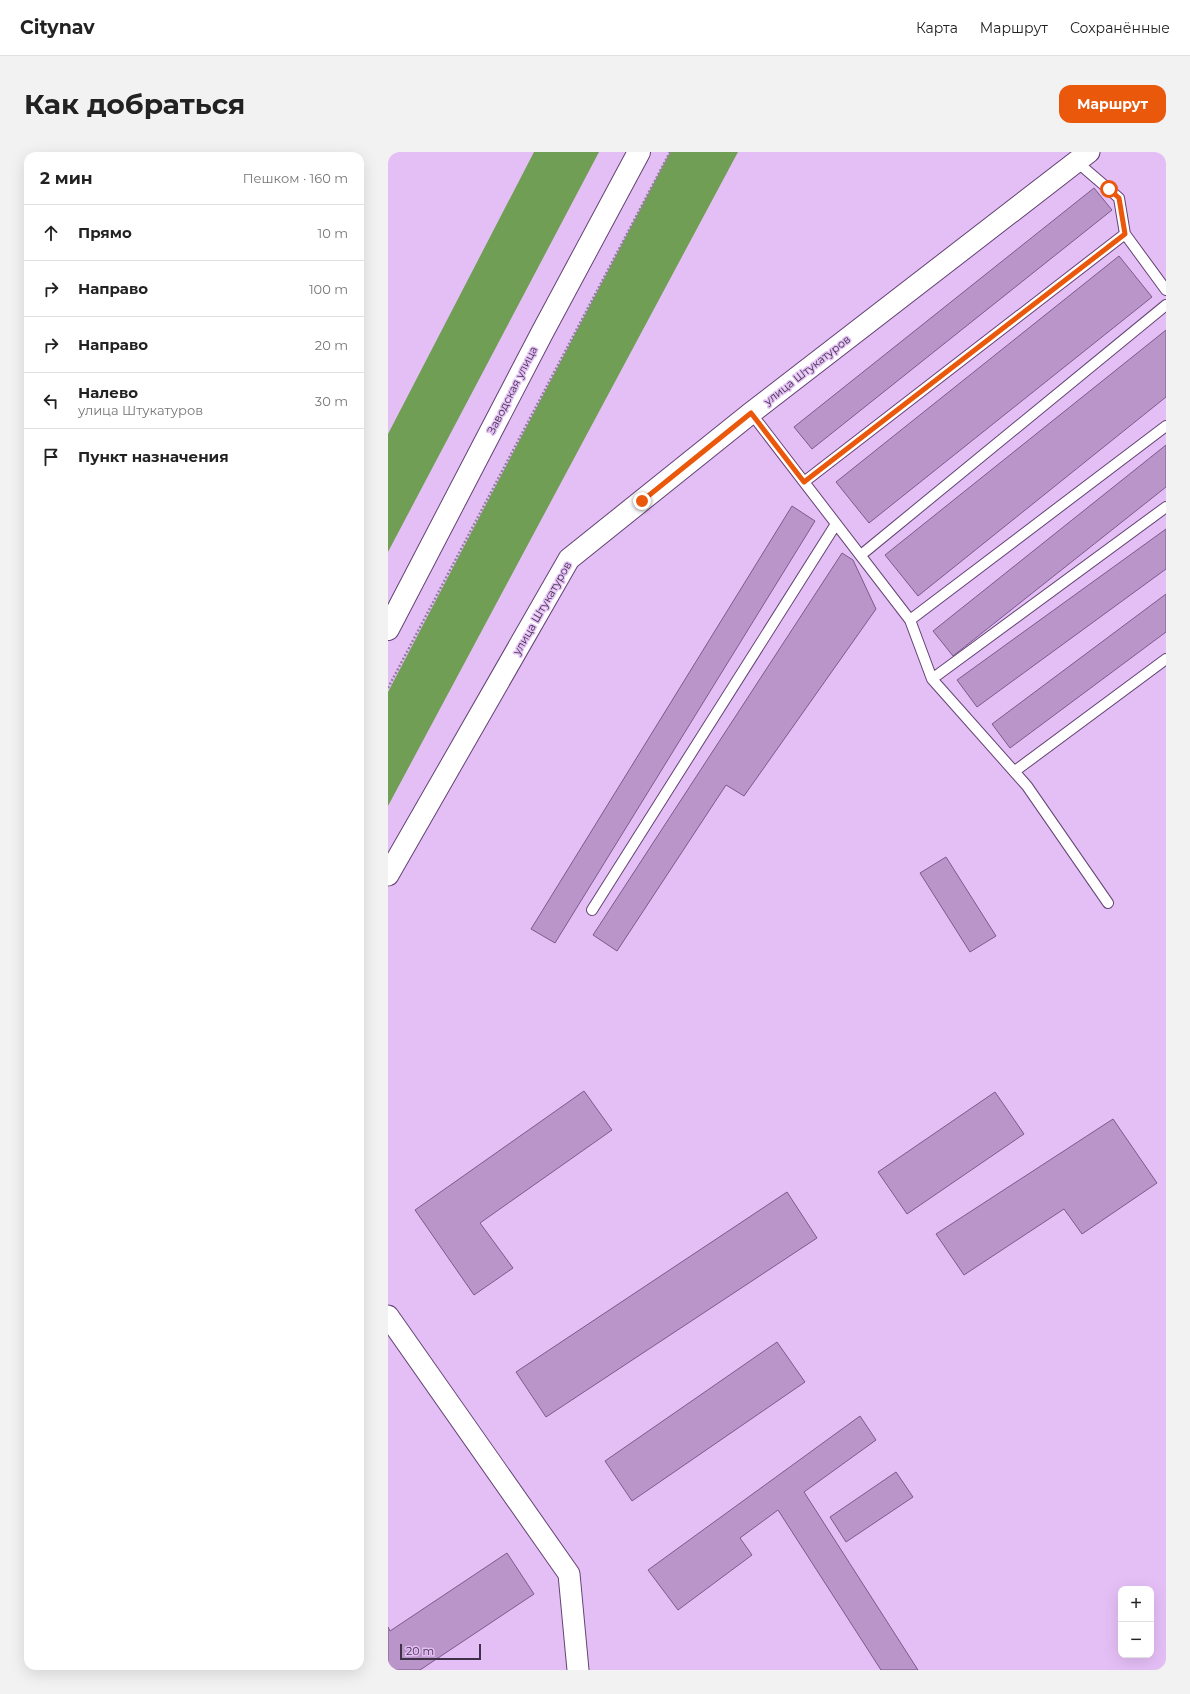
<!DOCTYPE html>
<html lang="ru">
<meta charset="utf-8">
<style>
body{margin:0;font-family:Montserrat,sans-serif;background:#f2f2f2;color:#222}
.controls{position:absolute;right:12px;bottom:12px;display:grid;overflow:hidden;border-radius:8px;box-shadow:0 4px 16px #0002}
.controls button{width:36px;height:36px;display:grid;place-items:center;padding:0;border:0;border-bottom:1px solid #e0e0e0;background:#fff;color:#222;font:20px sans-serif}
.scale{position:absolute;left:12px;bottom:10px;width:81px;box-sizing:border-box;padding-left:4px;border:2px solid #3f3147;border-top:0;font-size:11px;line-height:14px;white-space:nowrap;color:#3f3147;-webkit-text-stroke:3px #e4bff6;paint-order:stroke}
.stop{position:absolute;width:12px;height:12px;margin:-9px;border:3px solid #ea580c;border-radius:50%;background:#fff}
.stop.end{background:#ea580c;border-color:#fff;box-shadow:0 1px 4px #0008}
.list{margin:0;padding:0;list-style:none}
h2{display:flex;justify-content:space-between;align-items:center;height:52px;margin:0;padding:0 16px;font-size:17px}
h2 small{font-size:13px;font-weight:400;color:#767676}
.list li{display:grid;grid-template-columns:26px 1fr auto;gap:12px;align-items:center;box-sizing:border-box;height:56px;padding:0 16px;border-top:1px solid #e0e0e0}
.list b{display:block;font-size:15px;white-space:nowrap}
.list p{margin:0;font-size:13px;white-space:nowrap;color:#767676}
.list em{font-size:13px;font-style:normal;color:#767676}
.icon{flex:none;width:22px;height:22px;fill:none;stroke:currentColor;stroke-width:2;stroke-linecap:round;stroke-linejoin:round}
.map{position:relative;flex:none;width:778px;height:1518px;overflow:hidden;border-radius:12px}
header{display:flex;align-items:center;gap:24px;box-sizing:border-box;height:56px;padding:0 20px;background:#fff;border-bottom:1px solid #e0e0e0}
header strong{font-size:19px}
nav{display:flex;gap:22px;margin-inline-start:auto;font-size:14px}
.intro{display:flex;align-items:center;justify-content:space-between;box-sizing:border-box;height:96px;padding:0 24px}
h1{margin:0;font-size:28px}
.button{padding:10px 18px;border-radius:12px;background:#ea580c;color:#fff;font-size:14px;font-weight:700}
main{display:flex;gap:24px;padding:0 24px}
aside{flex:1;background:#fff;border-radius:12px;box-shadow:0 4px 16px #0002}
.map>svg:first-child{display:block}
</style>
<header>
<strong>Citynav</strong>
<nav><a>Карта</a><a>Маршрут</a><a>Сохранённые</a></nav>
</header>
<div class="intro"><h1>Как добраться</h1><a class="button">Маршрут</a></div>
<main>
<aside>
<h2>2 мин<small>Пешком · 160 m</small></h2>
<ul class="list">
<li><svg class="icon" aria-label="ahead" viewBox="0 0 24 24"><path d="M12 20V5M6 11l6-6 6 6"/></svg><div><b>Прямо</b></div><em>10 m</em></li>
<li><svg class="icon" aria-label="right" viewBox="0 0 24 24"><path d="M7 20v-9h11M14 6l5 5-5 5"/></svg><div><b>Направо</b></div><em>100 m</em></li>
<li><svg class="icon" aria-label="right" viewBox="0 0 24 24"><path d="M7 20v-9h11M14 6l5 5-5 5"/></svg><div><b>Направо</b></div><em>20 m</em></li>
<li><svg class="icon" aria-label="left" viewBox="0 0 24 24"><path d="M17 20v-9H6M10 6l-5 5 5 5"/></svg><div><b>Налево</b><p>улица Штукатуров</p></div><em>30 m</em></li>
<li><svg class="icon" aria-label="arrive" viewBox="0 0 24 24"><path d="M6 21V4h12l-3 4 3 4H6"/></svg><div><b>Пункт назначения</b></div></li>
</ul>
</aside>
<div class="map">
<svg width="778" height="1518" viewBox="0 0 778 1518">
<rect width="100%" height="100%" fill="#e4bff6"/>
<path fill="#719e55" d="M146 0H211L0 400V282Z
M282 0H350L0 654V540Z"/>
<path fill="#b995ca" stroke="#7b5a8c" d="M706 36 724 58 424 297 406 275Z
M731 104 764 145 481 371 448 330Z
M778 178V245L530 444 497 403Z
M778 293V335L565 504 545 479Z
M404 354 427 369 167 791 143 777Z
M778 377V417L589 555 569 528Z
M454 401 465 408 488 457 356 644 338 633 229 799 205 783Z
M778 442V480L622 596 604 572Z
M558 705 608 784 582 800 532 721Z
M196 939 224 978 92 1071 125 1116 86 1143 27 1058Z
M607 940 636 982 519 1062 490 1020Z
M725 967 769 1031 694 1082 676 1057 576 1123 548 1082Z
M399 1040 429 1086 158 1265 128 1220Z
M389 1190 417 1230 244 1349 217 1309Z
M472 1264 488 1288 416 1340 530 1518H493L390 1358 352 1386 364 1403 290 1458 260 1418Z
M508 1320 525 1345 458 1390 442 1365Z
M119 1401 146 1442 32 1518H0V1475L2 1479Z"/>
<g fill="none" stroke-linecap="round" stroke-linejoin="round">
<g stroke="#644373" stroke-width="12">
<path id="service" d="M689 10 731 46 737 82 778 138
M363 261 522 468 544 527 639 634 720 751
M416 330 737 82
M473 403 778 153
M522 468 778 274
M544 527 778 355
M627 619 778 507
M204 758 448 372"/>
</g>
<g stroke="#644373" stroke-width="23">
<path id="minor" d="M0 723 181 407 363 261 701 0
M0 1164 181 1422 190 1518"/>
</g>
<g stroke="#644373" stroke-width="24">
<path id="tertiary" d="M0 477 154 181 251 0"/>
</g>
<path stroke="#957ba2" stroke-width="2.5" stroke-dasharray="2 2" stroke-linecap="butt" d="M0 536 282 0"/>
<use href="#service" stroke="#fff" stroke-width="10"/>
<use href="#minor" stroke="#fff" stroke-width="21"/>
<use href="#tertiary" stroke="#fff" stroke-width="22"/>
</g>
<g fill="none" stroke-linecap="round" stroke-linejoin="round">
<path stroke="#ea580c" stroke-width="5" d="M254 349 363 261 416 330 737 82 731 46 721 37"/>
</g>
<g text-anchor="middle" stroke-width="3" stroke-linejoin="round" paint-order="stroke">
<g font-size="11" fill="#3f3147" stroke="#e4bff6">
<text transform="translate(419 218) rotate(-38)" y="4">улица Штукатуров</text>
<text transform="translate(124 238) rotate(-63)" y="4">Заводская улица</text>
<text transform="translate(154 456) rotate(-60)" y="4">улица Штукатуров</text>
</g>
</g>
</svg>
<div class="controls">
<button>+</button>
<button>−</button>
</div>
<div class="scale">20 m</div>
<div class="stop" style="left:721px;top:37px"></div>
<div class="stop end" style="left:254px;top:349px"></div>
</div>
</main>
